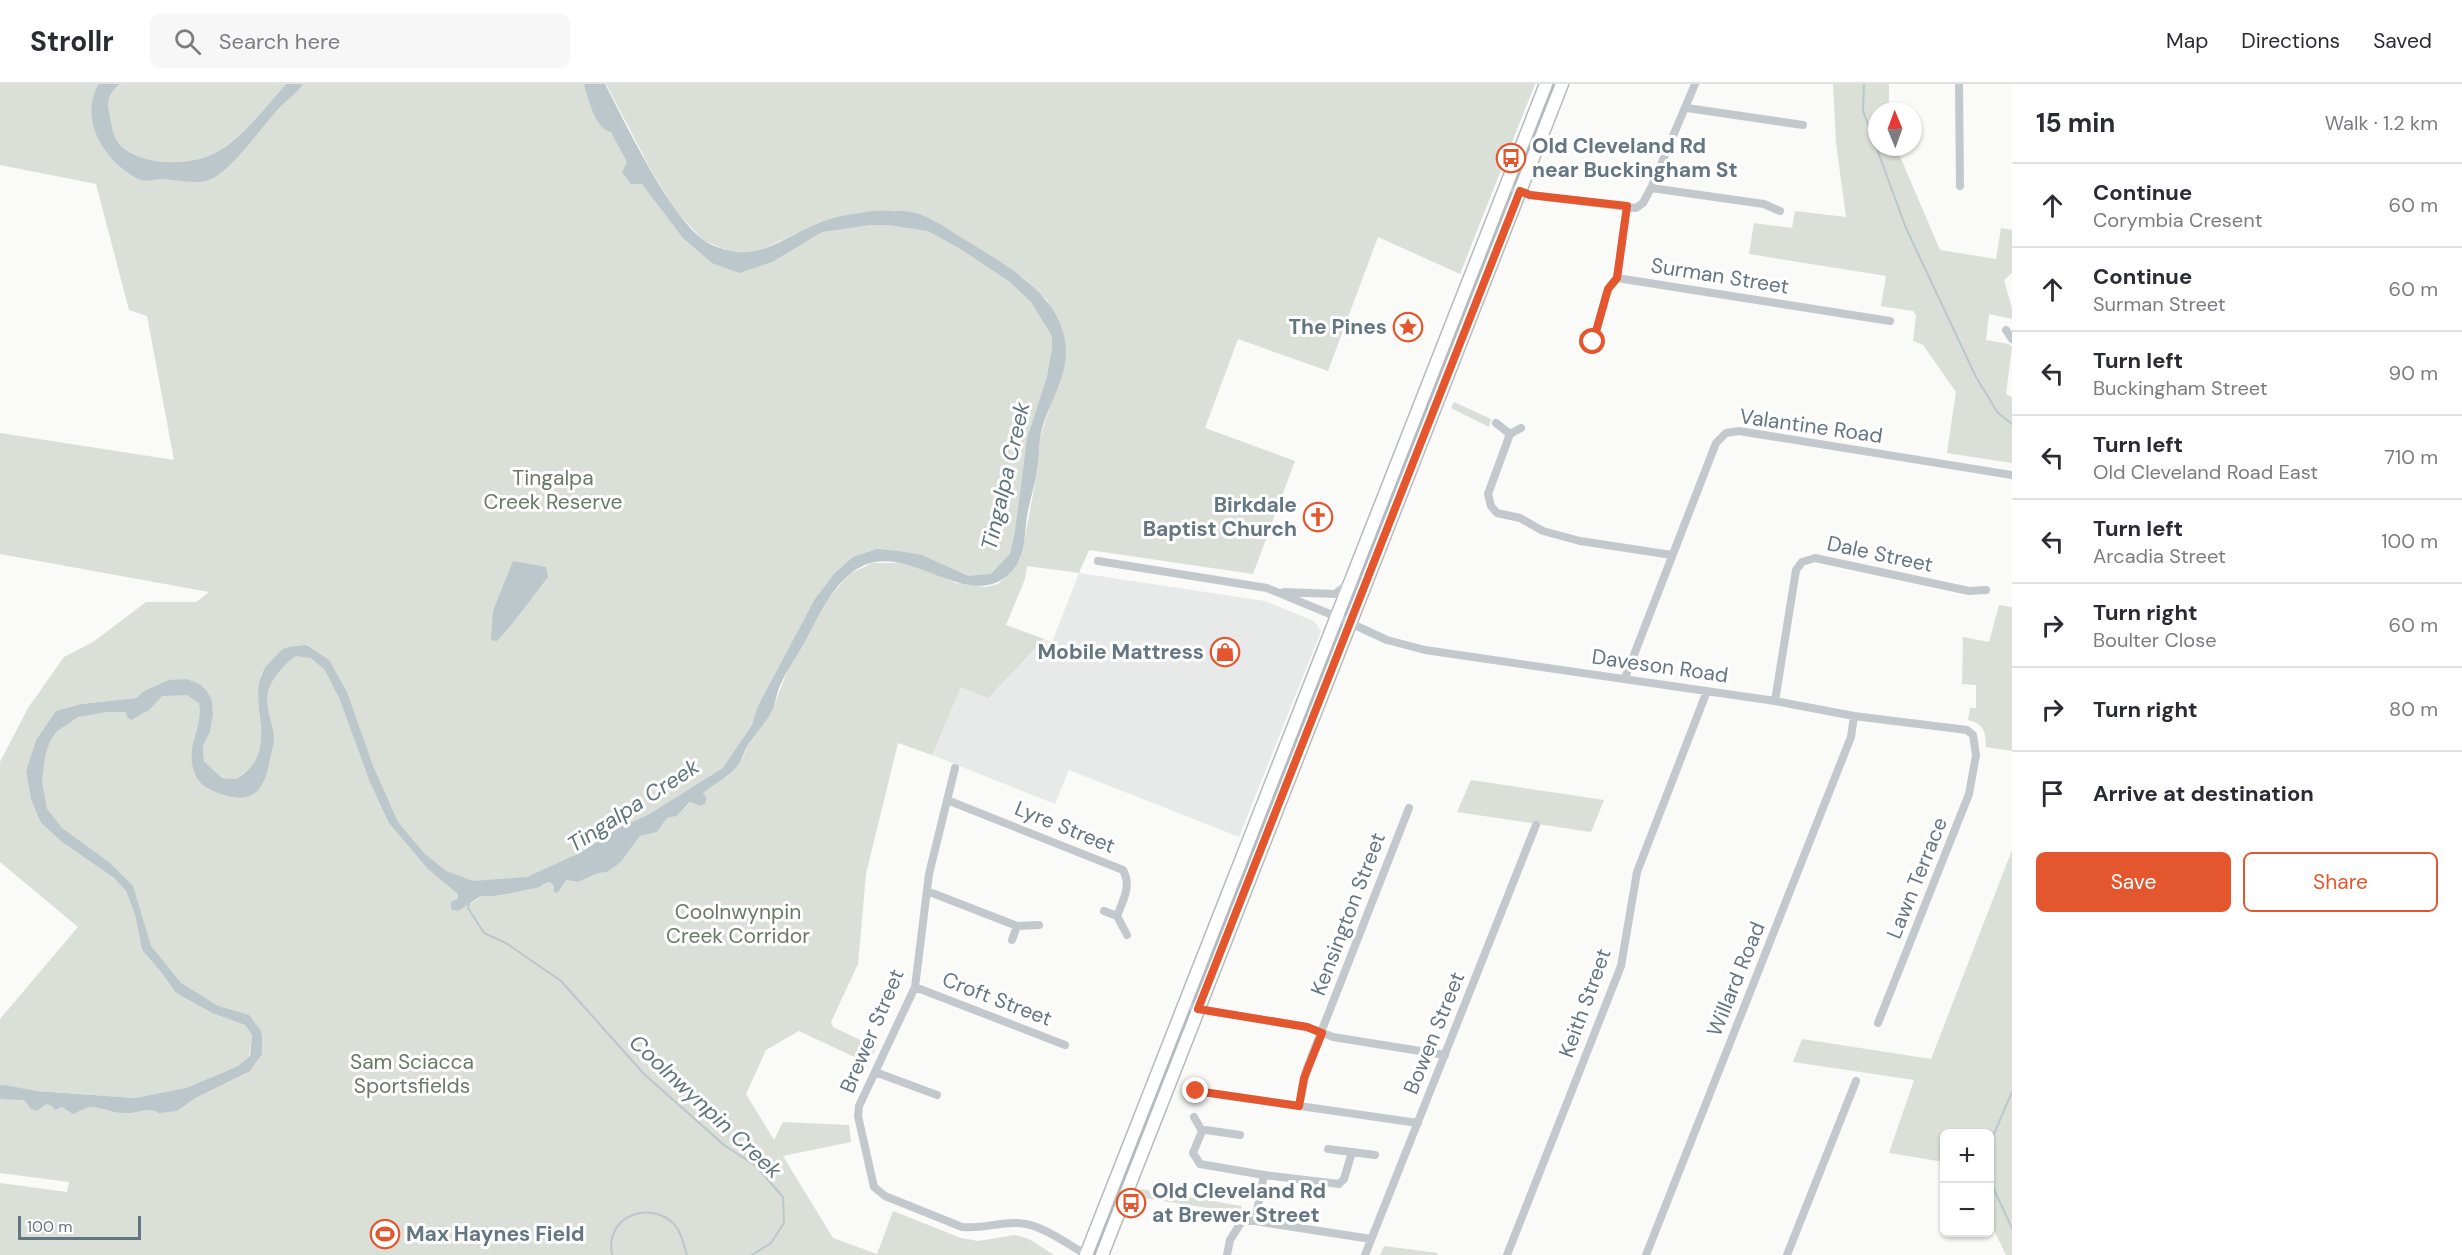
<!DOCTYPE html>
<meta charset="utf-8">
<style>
body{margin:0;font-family:"DM Sans",sans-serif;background:#f7f7f7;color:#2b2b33}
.controls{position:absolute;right:18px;bottom:18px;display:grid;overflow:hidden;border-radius:9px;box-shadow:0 2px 4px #0004}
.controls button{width:54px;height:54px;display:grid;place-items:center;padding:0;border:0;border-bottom:2px solid #e1e1e2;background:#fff;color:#2b2b33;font:30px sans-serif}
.compass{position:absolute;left:1868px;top:18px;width:54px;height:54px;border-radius:50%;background:#fff;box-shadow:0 2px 4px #0004;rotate:359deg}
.scale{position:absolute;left:18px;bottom:15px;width:123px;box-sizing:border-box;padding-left:6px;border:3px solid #657683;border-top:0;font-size:16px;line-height:21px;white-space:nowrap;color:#657683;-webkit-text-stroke:4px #fff;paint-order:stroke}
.stop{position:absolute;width:18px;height:18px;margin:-14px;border:4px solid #e4572e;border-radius:50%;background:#fff}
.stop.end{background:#e4572e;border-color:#fff;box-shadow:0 2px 6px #0008}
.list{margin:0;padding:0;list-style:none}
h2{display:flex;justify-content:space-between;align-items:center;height:78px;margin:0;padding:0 24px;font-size:26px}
h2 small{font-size:20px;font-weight:400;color:#7c7c81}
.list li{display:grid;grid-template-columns:39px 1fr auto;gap:18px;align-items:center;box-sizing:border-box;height:84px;padding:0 24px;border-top:2px solid #e1e1e2}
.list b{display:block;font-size:22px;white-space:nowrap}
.list p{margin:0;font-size:20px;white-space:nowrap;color:#7c7c81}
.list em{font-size:20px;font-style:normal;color:#7c7c81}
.actions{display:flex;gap:12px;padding:18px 24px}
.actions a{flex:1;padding:14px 0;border:2px solid #e4572e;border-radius:9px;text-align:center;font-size:21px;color:#e4572e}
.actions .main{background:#e4572e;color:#fff}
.icon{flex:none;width:33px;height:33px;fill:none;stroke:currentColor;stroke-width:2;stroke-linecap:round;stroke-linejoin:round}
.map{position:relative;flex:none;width:2012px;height:1171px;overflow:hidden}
header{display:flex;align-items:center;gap:36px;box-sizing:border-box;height:84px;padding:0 30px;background:#fff;border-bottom:2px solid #e1e1e2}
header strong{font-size:28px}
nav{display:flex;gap:33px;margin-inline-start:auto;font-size:21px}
.search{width:420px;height:54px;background:#f7f7f7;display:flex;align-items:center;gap:15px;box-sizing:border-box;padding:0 21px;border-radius:9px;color:#7c7c81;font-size:22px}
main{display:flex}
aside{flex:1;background:#fff}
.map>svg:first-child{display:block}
</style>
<header>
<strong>Strollr</strong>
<div class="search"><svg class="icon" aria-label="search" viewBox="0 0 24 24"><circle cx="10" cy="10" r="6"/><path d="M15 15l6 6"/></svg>Search here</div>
<nav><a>Map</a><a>Directions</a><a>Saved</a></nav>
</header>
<main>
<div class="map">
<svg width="2012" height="1171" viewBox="0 0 2012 1171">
<rect width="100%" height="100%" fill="#fafaf8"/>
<path fill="#e8e9e9" d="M1079 489 1265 517 1314 537 1321 547 1239 753 1069 686 1055 720 932 671 961 603 988 613 1044 555 1052 558Z"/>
<path fill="#dadfd7" d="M0 0H106C89 14 106 58 120 70 139 85 193 88 214 76 244 60 272 26 294 0H594L608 33 652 108 696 158 720 171 745 177 770 174 819 143 844 139 869 131H893L931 142 1025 203 1045 230 1058 261 1052 296 1032 354 1015 474 994 495 969 496 914 475 874 473 849 484 823 511 790 573 774 609 729 685 664 731 578 785 528 800 474 802 470 820 482 812C498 814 519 807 536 803 541 803 545 799 550 798L554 802 553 808 558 809 566 796 578 798 598 789 607 787 621 778 640 752 657 748 667 734 677 732 691 718 701 722 705 720 707 714 703 709 726 693 740 679 748 662 772 627 790 580 827 516 850 490 872 479H900L919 483 956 499 985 503 998 500 1013 486 1021 473 1038 384 1040 354 1066 271 1064 255 1047 216 1024 194 922 131 895 126 858 129 818 139 757 168 735 169 704 157 677 128 652 88 606 0H1535L1460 190 1378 153 1328 287 1238 255 1205 344 1295 377 1253 490 1089 466 1079 489 1027 482 1025 495 1006 541 1044 555 988 614 961 603 932 671 898 659 866 790 858 880 831 938 833 943 873 962 878 960 867 983 865 978 799 947 766 966 746 1010 774 1056 783 1038 849 1041 851 1058 783 1072 833 1154 877 1170 893 1127 961 1154 978 1157 1015 1151 1029 1155 1054 1171H0V1099L67 1108 69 1098 0 1089V1011C44 1015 89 1023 133 1022 160 1021 241 998 254 974 261 960 255 946 247 935L215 926 179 905 168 887 147 867 132 807 120 792 60 751 43 725 39 701 40 678 49 649 65 632 95 625 128 624 164 606H190L204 614C208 657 170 686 237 703L255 694 263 678 265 595 289 568 305 566 302 562 283 565 261 590 258 615 262 662 254 681 236 695 222 694 204 677 203 662 210 648 213 631 212 616 207 607 200 600 187 595 169 597 144 607 136 614 81 620 57 627 36 656 26 687 31 716 41 739 62 758 114 794 126 807 135 831 142 866 163 889 176 909 212 929 245 941 252 951 249 973 238 982 186 1004 134 1014 37 1007 0 1001V935L78 843 0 778V678L28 624 64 573 93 558 146 518H196L209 508 0 470V349L174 376 147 232 129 226 96 100 0 81Z
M120 0H286C267 21 239 59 213 70 188 82 142 82 121 62 113 54 112 42 110 32 106 18 109 10 120 0Z
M1833 0H1889V27H1877V63H1896L1940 166 1996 175 2001 144 2012 146V189L2004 196 2012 225V235L1989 230 1986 256 2009 260 2012 263 2006 310 2012 313V379L1947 369 1956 308 1923 261 1913 257 1916 231 1913 227 1881 222 1886 192 1749 170 1754 139 1792 144 1795 127 1846 133 1836 59Z
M1454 318 1491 335 1489 343 1451 324Z
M1999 521 2012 523V667L1986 663C1986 649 1984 639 1968 636L1970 624H1976V601L1962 600 1963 553 1989 558Z
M1471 696 1604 716 1591 748 1457 728Z
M2012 766V1171H2006L1990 1138V1050H1944V1078L1889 1069 1914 996 1793 978 1802 955 1931 975Z
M1141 1105 1242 1122 1240 1129 1137 1113Z
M1384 1162 1438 1169 1437 1171H1380Z"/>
<path fill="#bbc7cb" d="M99 0H120C109 9 106 18 110 32 112 42 113 54 121 62 142 82 188 82 213 70 239 59 267 21 286 0H303C297 9 288 15 281 22 263 40 229 92 206 97 192 100 175 95 160 95 153 96 144 98 138 95 104 77 78 35 99 0Z
M584 0H605C625 38 675 145 712 161 757 180 774 158 814 141 840 129 895 121 922 131 937 137 953 149 967 157 1008 183 1065 212 1066 268 1066 298 1044 326 1040 355 1039 364 1039 372 1038 381 1036 398 1030 415 1027 432 1024 451 1026 472 1012 487 967 536 901 444 849 491 827 510 817 536 803 561 794 576 784 590 778 607 776 613 775 619 773 625 766 639 755 650 747 663 744 668 742 675 739 680 730 692 715 700 703 709L707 714 705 720 701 722 690 718 677 732 667 734 657 748 640 752 621 778 607 788 598 789 578 798 566 796 558 809 553 808 554 802 550 798C544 799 541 803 536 804 518 807 499 814 481 812L458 827 451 825V818L458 815V810L428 785 389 739 370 698 340 616 325 586 311 574 296 572C285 579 272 594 268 607 264 623 273 638 274 653 274 662 270 671 269 680 263 712 247 721 216 708 205 703 198 700 194 687 185 661 204 643 199 619L187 611 162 612 149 626 131 636 127 633 126 628H106L78 633 57 647 50 657 45 672 42 698 47 725 62 744 110 779 133 802 151 862 181 899 218 922 249 931 261 947 262 955V970L250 987 195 1014 177 1027 159 1029C150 1022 138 1029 127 1029 115 1030 103 1023 90 1023 84 1024 78 1028 73 1030L62 1023 55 1026 51 1021 46 1020 37 1027 31 1025 24 1016 0 1015V1001H4L37 1007 134 1014 186 1004 238 982 250 972 252 951 245 941 212 929 176 909 162 889 142 866 135 831 126 807 114 794 62 758 41 739 31 716 26 687 36 656 56 627 81 620 136 614 144 607 169 596 187 595 200 600 207 607 212 616 213 631 210 648 203 662 204 677 222 694 236 695C290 663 234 610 273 575 276 572 280 567 283 565 289 562 299 562 306 561L329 576 347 608 373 682 398 738 424 769 446 787 473 797 527 793 582 768 617 745 648 731 723 684 752 641 758 622 815 515 834 490 853 473 877 465 898 467 922 471 968 492 991 490 1010 470 1015 448 1027 355 1047 293 1052 265V252L1031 218 1010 198 959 164 928 147 889 141H870L822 148 772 178 739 189 712 179 683 154 642 100H631L622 88 627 78 611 48C595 45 588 14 584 0Z
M513 477 546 483 548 493 512 540 497 557 491 556 493 527Z"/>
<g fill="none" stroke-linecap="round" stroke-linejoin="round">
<path stroke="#bbc7cb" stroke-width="2" d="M1864 0 1863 27 1906 144 1976 293 1998 329 2012 340
M470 817 468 824 484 849 506 859 561 897 644 990 724 1061 756 1082 783 1113 784 1139 771 1159 752 1171
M1990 1059 2012 1008
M1990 1097 2012 1144
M612 1171C604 1127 658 1116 677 1144 682 1151 684 1163 687 1171"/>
<g stroke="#b5babe" stroke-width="15">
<path id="primary" d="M1086 1171 1546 0
M1102 1171 1562 0"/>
</g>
<path stroke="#c3c8cc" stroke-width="8" d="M1959 0 1960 102
M1687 24 1803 41
M1506 102 1530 111 1636 124 1643 119 1651 104 1695 0
M1651 104 1764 120 1780 127
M1627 122 1617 194 1890 237
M2006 246 2012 255
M1593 258 1608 205 1617 194
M1496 339 1510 350 1521 344
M1510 350 1488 410 1491 422 1497 429 1520 434 1543 447 1580 457 1672 471
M1098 477 1267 504 1337 533 1387 556 1425 566 1775 617 1854 632 1967 646 1973 651 1976 671 1969 710 1878 939
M1284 508 1335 510 1347 501
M1625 594 1716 359 1726 349 1739 347 2012 391
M1775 617 1796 486 1802 478 1815 474 1969 507 1986 506
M955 684 929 790 915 903 859 1022 858 1032 874 1103 885 1112 962 1143C982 1145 999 1138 1018 1139 1042 1140 1067 1160 1087 1171
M947 716 1123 786C1132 802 1123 816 1117 832
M927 807 1017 842
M1104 827 1117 832 1127 851
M1012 856 1017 842 1039 841
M915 903 1065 961
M1185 920 1198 925 1307 943 1333 953 1445 971
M875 988 937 1011
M1196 1007 1418 1039
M1299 1022 1307 984 1409 724
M1194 1033 1202 1047
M1240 1051 1206 1046 1202 1047 1193 1069 1200 1080 1264 1091
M1328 1065 1375 1071
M1255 1137 1264 1091 1339 1100 1344 1095 1352 1068
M1227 1171 1230 1156 1242 1137H1255L1371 1155
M1365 1171 1536 741
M1507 1171 1621 882 1637 788 1707 607
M1646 1171 1851 653 1854 632
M1787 1171 1856 997"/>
<use href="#primary" stroke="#fff" stroke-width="12"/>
</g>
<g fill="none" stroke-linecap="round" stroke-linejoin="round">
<path stroke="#e4572e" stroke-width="8" d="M1196 1007 1299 1022 1304 994 1322 949 1307 943 1198 925 1520 107 1530 111 1627 122 1617 194 1608 205 1593 258"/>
</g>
<defs>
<g id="bus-ring" transform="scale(1.5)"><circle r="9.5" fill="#fff" stroke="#e4572e" stroke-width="1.5"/><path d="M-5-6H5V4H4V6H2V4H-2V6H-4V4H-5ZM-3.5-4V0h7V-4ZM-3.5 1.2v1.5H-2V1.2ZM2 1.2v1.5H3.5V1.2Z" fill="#e4572e"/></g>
<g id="sight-ring" transform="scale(1.5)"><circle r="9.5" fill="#fff" stroke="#e4572e" stroke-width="1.5"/><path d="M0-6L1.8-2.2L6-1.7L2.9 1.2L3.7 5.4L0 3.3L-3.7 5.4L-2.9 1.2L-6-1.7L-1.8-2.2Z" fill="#e4572e"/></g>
<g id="church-ring" transform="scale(1.5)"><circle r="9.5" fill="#fff" stroke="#e4572e" stroke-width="1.5"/><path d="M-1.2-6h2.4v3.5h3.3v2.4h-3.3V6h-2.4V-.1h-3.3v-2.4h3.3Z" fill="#e4572e"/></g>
<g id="shop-ring" transform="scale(1.5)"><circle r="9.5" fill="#fff" stroke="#e4572e" stroke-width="1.5"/><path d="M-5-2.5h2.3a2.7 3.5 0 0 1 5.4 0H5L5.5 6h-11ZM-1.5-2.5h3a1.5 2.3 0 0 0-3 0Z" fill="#e4572e"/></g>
<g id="stadium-ring" transform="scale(1.5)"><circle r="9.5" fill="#fff" stroke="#e4572e" stroke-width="1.5"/><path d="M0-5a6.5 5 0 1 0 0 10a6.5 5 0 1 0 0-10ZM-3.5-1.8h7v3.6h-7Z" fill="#e4572e"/></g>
</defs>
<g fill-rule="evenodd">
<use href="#bus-ring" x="1511" y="74"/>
<use href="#sight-ring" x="1408" y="243"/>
<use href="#church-ring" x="1318" y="433"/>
<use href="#shop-ring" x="1225" y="568"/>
<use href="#bus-ring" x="1131" y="1119"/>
<use href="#stadium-ring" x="385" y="1150"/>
</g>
<g text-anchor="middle" stroke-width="6" stroke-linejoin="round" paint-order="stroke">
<g font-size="21" font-weight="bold" fill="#657683" stroke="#fff" text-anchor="start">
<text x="1532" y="69">Old Cleveland Rd<tspan x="1532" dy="24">near Buckingham St</tspan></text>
<text x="1387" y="250" text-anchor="end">The Pines</text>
<text x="1297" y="428" text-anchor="end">Birkdale<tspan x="1297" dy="24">Baptist Church</tspan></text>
<text x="1204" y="575" text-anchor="end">Mobile Mattress</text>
<text x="1152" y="1114">Old Cleveland Rd<tspan x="1152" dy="24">at Brewer Street</tspan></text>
<text x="406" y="1157">Max Haynes Field</text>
</g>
<g font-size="21" fill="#657683" stroke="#fff">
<text transform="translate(1720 192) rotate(9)" y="7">Surman Street</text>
<text transform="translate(1811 342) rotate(8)" y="7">Valantine Road</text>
<text transform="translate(1880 470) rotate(12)" y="7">Dale Street</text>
<text transform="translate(1660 582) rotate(8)" y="7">Daveson Road</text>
<text transform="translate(1065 743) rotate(22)" y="7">Lyre Street</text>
<text transform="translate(1917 794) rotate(-68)" y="7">Lawn Terrace</text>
<text transform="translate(1348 830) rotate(-69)" y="7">Kensington Street</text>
<text transform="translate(1736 895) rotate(-68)" y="7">Willard Road</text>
<text transform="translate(997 915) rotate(21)" y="7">Croft Street</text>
<text transform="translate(1585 919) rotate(-70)" y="7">Keith Street</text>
<text transform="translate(872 947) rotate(-67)" y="7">Brewer Street</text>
<text transform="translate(1434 949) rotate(-68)" y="7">Bowen Street</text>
</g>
<g font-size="21" fill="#687a64" stroke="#fff">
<text x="553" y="401">Tingalpa<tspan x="553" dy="24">Creek Reserve</tspan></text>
<text x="738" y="835">Coolnwynpin<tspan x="738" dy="24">Creek Corridor</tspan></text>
<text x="412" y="985">Sam Sciacca<tspan x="412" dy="24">Sportsfields</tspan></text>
</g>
<g font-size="22" font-style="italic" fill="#60757c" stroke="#fff">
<text transform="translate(1005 392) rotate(-77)" y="8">Tingalpa Creek</text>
<text transform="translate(633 721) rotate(-33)" y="8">Tingalpa Creek</text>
<text transform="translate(706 1022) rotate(43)" y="8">Coolnwynpin Creek</text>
</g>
</g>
</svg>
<div class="controls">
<button>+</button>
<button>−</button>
</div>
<svg class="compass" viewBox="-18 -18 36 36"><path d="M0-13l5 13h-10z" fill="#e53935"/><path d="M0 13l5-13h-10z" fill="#7c7c81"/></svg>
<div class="scale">100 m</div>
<div class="stop" style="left:1593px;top:258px"></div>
<div class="stop end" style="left:1196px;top:1007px"></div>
</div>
<aside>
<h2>15 min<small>Walk · 1.2 km</small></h2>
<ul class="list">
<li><svg class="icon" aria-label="ahead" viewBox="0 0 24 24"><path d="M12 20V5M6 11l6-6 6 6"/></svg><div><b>Continue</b><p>Corymbia Cresent</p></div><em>60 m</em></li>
<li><svg class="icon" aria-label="ahead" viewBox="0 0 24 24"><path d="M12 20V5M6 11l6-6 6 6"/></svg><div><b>Continue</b><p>Surman Street</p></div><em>60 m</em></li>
<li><svg class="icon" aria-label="left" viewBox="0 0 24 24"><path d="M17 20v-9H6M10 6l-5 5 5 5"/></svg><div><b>Turn left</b><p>Buckingham Street</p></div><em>90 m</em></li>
<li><svg class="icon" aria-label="left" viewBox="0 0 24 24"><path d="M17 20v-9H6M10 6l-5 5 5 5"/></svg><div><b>Turn left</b><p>Old Cleveland Road East</p></div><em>710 m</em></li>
<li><svg class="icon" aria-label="left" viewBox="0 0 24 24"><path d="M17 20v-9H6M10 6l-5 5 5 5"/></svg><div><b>Turn left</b><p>Arcadia Street</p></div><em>100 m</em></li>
<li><svg class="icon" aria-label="right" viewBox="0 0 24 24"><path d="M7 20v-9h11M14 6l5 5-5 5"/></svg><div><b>Turn right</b><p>Boulter Close</p></div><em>60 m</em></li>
<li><svg class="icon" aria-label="right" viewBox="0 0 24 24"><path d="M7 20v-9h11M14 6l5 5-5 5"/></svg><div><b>Turn right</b></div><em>80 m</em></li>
<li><svg class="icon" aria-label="arrive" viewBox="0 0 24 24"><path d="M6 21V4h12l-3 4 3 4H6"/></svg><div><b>Arrive at destination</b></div></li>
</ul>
<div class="actions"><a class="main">Save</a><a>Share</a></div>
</aside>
</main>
